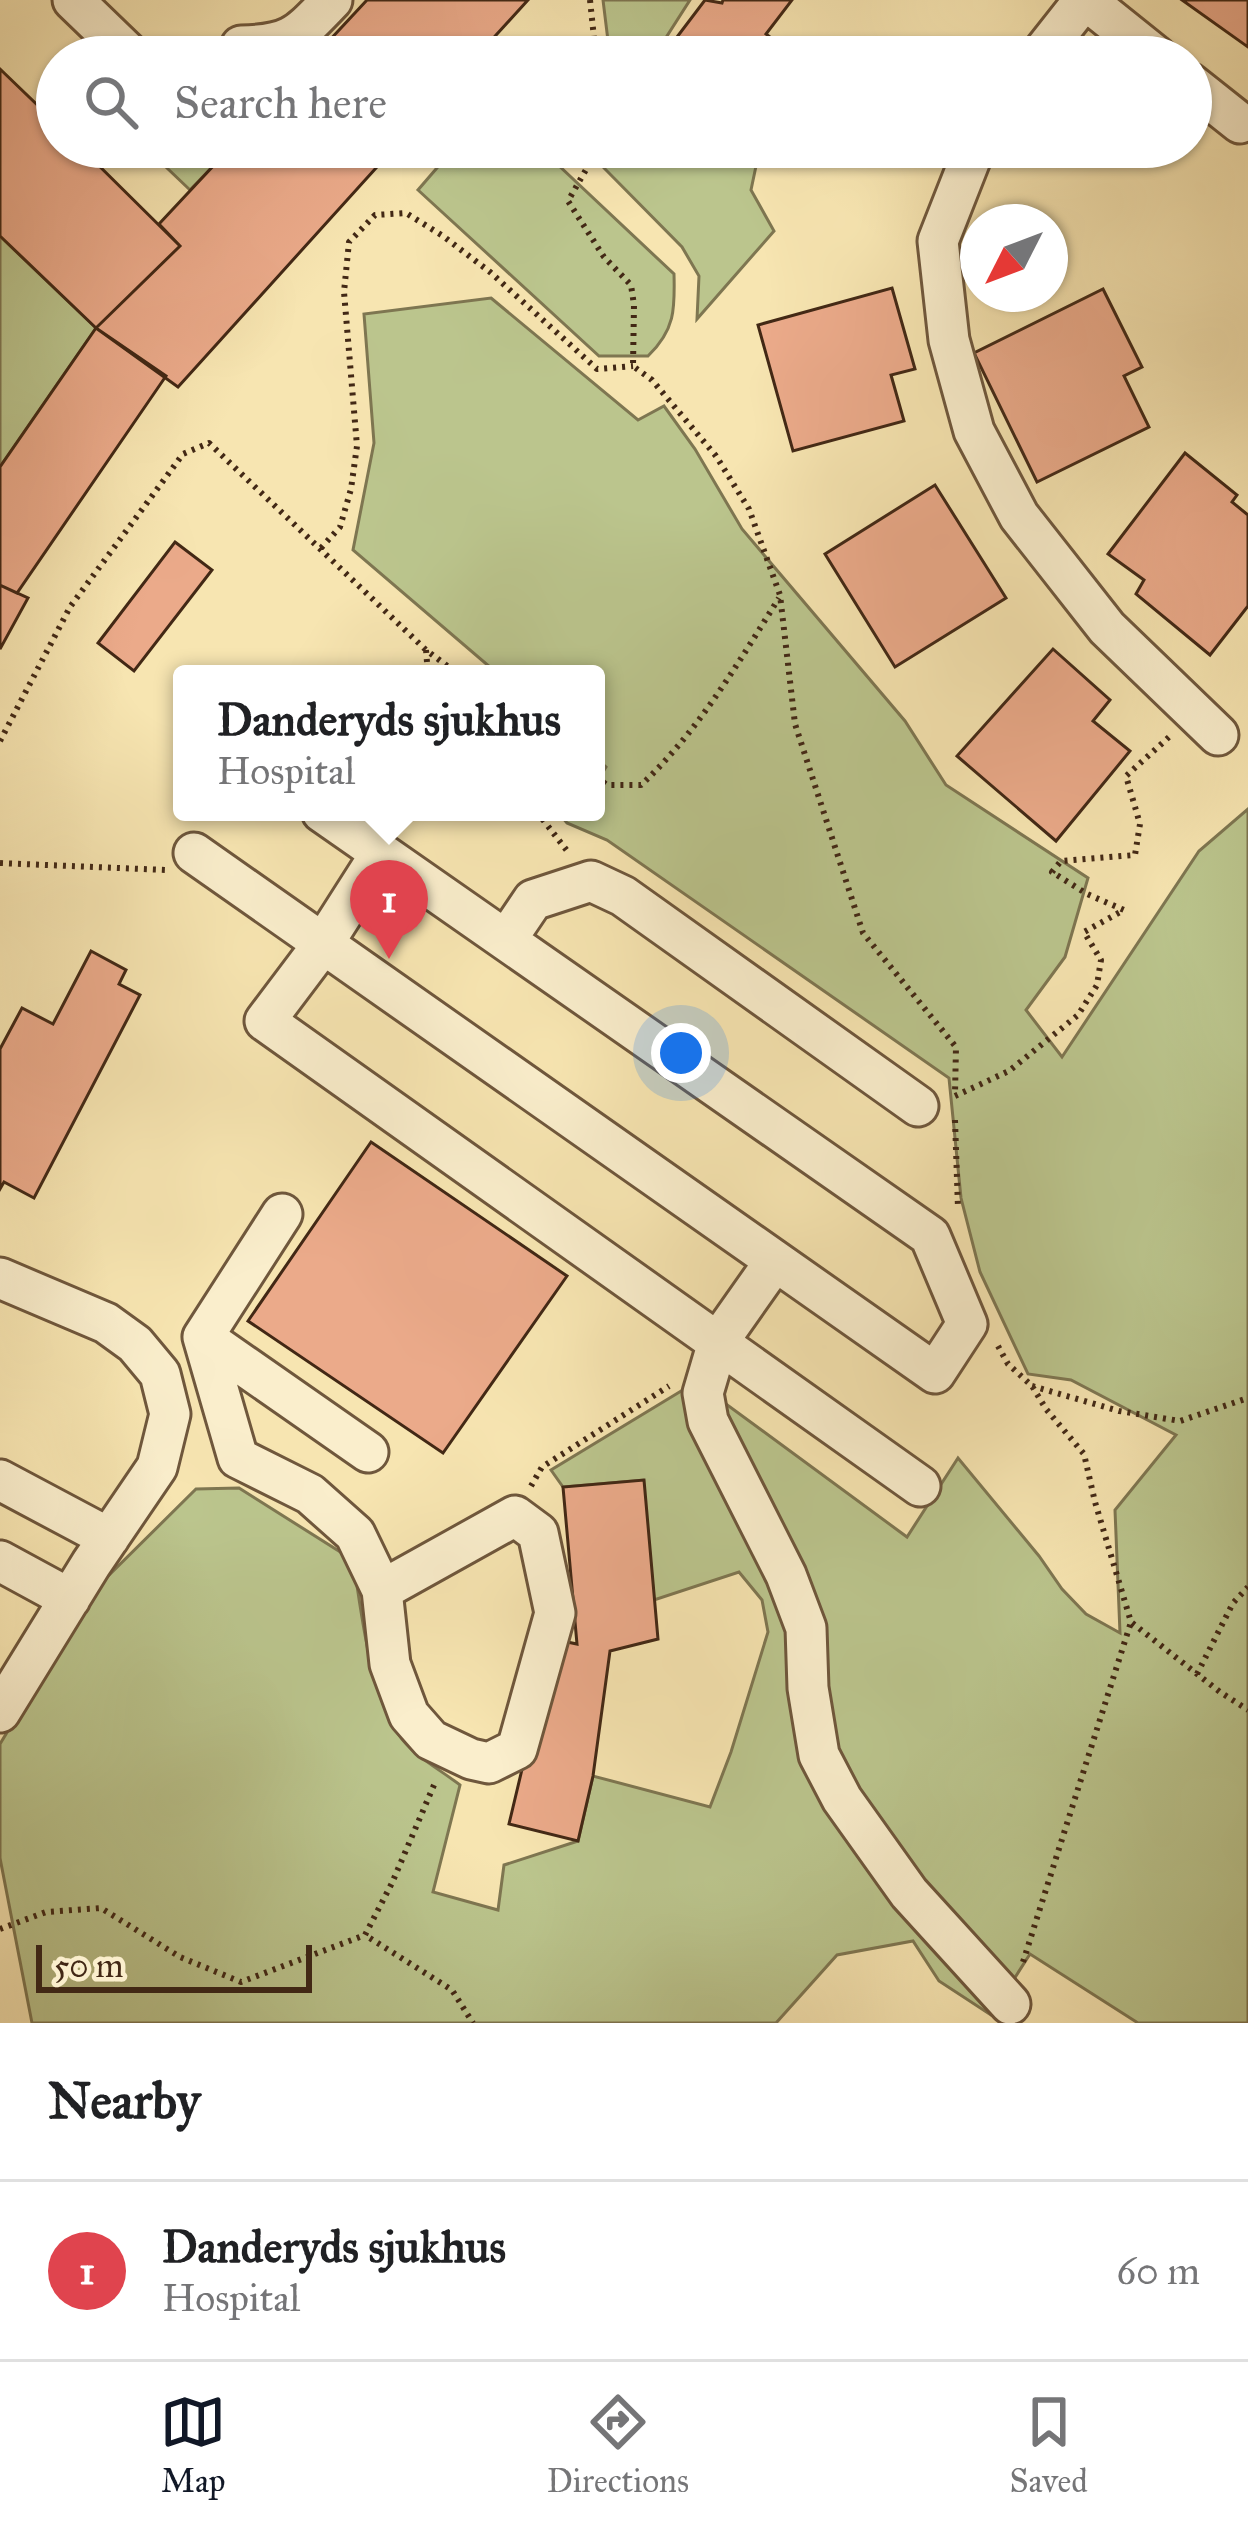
<!DOCTYPE html>
<style>
body{margin:0;font-family:"IM FELL Great Primer",serif;background:#f2f2f2;color:#202124}
.compass{position:absolute;left:960px;top:204px;width:108px;height:108px;border-radius:50%;background:#fff;box-shadow:0 3px 9px #0004;rotate:228deg}
.scale{position:absolute;left:36px;bottom:30px;width:276px;box-sizing:border-box;padding-left:12px;border:6px solid #422815;border-top:0;font-size:33px;line-height:42px;white-space:nowrap;color:#422815;-webkit-text-stroke:9px #faeecc;paint-order:stroke}
.you{position:absolute;left:681px;top:1053px;width:42px;height:42px;margin:-30px;border:9px solid #fff;border-radius:50%;background:#1a73e8;box-shadow:0 0 0 18px #1a73e833}
.badge{display:grid;place-items:center;width:78px;height:78px;border-radius:50%;background:#111827;color:#fff;font-size:39px;font-weight:700}
.pin{position:absolute;translate:-50% -99px;filter:drop-shadow(0 3px 6px #0008)}
.pin::after{content:'';position:absolute;top:63px;width:42px;height:36px;background:inherit;clip-path:polygon(0 0,100% 0,50% 100%)}
.popup{position:absolute;left:173px;top:665px;width:432px;height:156px;box-sizing:border-box;display:grid;place-content:center;border-radius:12px;background:#fff;filter:drop-shadow(0 3px 9px #0005);font-size:39px;white-space:nowrap;color:#757577}
.popup b{font-size:45px;color:#202124}
.popup::after{content:'';position:absolute;left:50%;top:100%;margin-left:-24px;border:24px solid transparent;border-top-color:#fff}
.list{margin:0;padding:0;list-style:none}
h2{display:flex;justify-content:space-between;align-items:center;height:156px;margin:0;padding:0 48px;font-size:51px}
h2 small{font-size:39px;font-weight:400;color:#757577}
.list li{display:grid;grid-template-columns:78px 1fr auto;gap:36px;align-items:center;box-sizing:border-box;height:180px;padding:0 48px;border-top:3px solid #e0e0e0}
.list b{display:block;font-size:45px;white-space:nowrap}
.list p{margin:0;font-size:39px;white-space:nowrap;color:#757577}
.list em{font-size:39px;font-style:normal;color:#757577}
.icon{flex:none;width:66px;height:66px;fill:none;stroke:currentColor;stroke-width:2;stroke-linecap:round;stroke-linejoin:round}
.map{position:relative;flex:none;width:1248px;height:2023px;overflow:hidden}
.search{position:absolute;background:#fff;box-shadow:0 3px 9px #0004;left:36px;right:36px;top:36px;height:132px;display:flex;align-items:center;gap:30px;box-sizing:border-box;padding:0 42px;border-radius:66px;color:#757577;font-size:45px}
.sheet{height:336px;background:#fff}
nav{display:flex;justify-content:space-around;align-items:center;box-sizing:border-box;height:168px;border-top:3px solid #e0e0e0;background:#fff;font-size:33px;color:#757577}
nav a{display:grid;justify-items:center;gap:6px}
nav .on{color:#111827}
.map>svg:first-child{display:block}
</style>
<div class="map">
<svg width="1248" height="2023" viewBox="0 0 1248 2023">
<rect width="100%" height="100%" fill="#f7e5b1"/>
<filter id="stains"><feTurbulence type="fractalNoise" baseFrequency=".00167" numOctaves="4"/><feColorMatrix values="0 0 0 0 .2 0 0 0 0 .09 0 0 0 0 .02 0 0 0 .5 -.17"/></filter>
<radialGradient id="worn" r=".72"><stop offset=".6" stop-color="#630" stop-opacity="0"/><stop offset="1" stop-color="#630" stop-opacity=".3"/></radialGradient>
<path fill="#bbc58d" stroke="#7e7651" stroke-width="3" d="M603 0H690L660 47 672 57H610Z
M145 147H201L217 162 190 190Z
M455 147H539L674 274C675 309 675 330 648 356H599L418 190Z
M612 147H760L751 190 774 231 697 319 699 276 682 247 604 168Z
M0 236 96 328 0 467Z
M491 298 638 420 664 406 695 449 742 529 905 721 946 785 1088 878 1065 957 1026 1010 1062 1057 1199 851 1248 809V2023H1138L1030 1954 991 2015 939 1981 913 1941 837 1955 776 2023H32L0 1858V1744L93 1591 196 1489 239 1488 353 1560C362 1613 369 1696 402 1739 416 1757 442 1771 460 1785L433 1892 498 1910 504 1865 578 1841 593 1776 710 1807 731 1752 768 1632 762 1600 739 1572 654 1600 643 1480 563 1487 551 1470 696 1382 907 1537 958 1458 1039 1556 1062 1589 1086 1614 1120 1633 1115 1510 1176 1435 1071 1380 1028 1374 980 1272 961 1198 949 1078 607 840 567 823 558 812H596V783L606 767 596 758V674H498L353 550 374 443 364 314Z"/>
<path fill="#ebaa8a" stroke="#422815" stroke-width="3" d="M367 0H528L476 57H314Z
M705 0 722 3 723 0H792L766 34 796 57H703L677 37Z
M1182 0H1248V47Z
M0 69 57 124V147H80L180 246 96 328 0 236Z
M395 147 178 387 96 328 180 246 159 224 231 147Z
M892 288 915 369 891 375 904 421 793 451 758 325Z
M1103 289 1142 367 1124 376 1149 427 1037 482 974 353Z
M96 328 166 376 17 593 0 585V467Z
M1185 453 1237 495 1232 502 1248 515V606L1210 655 1136 594 1144 580 1108 554Z
M935 485 1006 598 895 667 825 554Z
M175 542 212 570 134 671 98 643Z
M0 585 28 598 0 649Z
M1053 649 1110 700 1093 721 1130 751 1056 841 957 756Z
M91 951 126 970 119 984 140 995 34 1198 4 1182 0 1189V1049L22 1008 53 1024Z
M371 1142 567 1276 443 1453 248 1321Z
M644 1480 658 1639 610 1651 593 1776 578 1841 509 1824 553 1639 577 1644 563 1487Z"/>
<g fill="none" stroke-linecap="round" stroke-linejoin="round">
<g stroke="#6f573c" stroke-width="45">
<path id="minor" d="M73 0 132 57
M1086 0 1157 57
M241 46C292 45 298 35 332 0
M1039 57 1084 0
M1191 84 1240 123
M975 147 938 241 949 340 974 431 1019 516 1107 628 1218 735
M194 853 935 1373 967 1324 930 1236 322 812
M381 853 323 944 265 1021 920 1486
M506 940 533 900 591 881 623 896 918 1106
M282 1214 203 1337 238 1458 310 1494 355 1534 382 1590 390 1664 409 1715 431 1740 471 1759 489 1763 517 1749 555 1613 538 1533 515 1516 382 1590
M775 1261 718 1342 703 1393 708 1421 786 1575 806 1628 808 1688 819 1755 842 1799 909 1893 1010 2004
M0 1278 106 1323 135 1344 160 1374 170 1414 157 1467 91 1564 0 1712
M203 1337 368 1452
M0 1480 109 1538
M0 1561 70 1599"/>
</g>
<path stroke="#422815" stroke-width="6" stroke-dasharray="3 6" stroke-linecap="butt" d="M590 0 596 57
M599 147 568 201 604 257 631 285 634 305 633 366 652 380 716 456 749 509 780 595 795 724 863 933 956 1047 955 1094
M321 548 340 527 351 489 357 446 344 292 349 242 375 215 406 213 443 236 490 272 597 369 633 366
M426 650 428 674
M0 741 70 607 183 454 209 443 426 650 458 674
M596 777 607 785H641C698 732 738 663 779 598
M537 812 568 852
M0 863 165 870
M955 1096 1009 1071 1078 1015 1097 985 1101 960 1084 932 1124 910 1087 894 1052 872 1061 861 1135 855 1140 824 1126 776 1169 737
M955 1120 958 1208
M998 1346 1008 1364 1032 1386 1046 1409 1084 1454 1095 1502 1131 1622 1220 1692 1248 1710
M1032 1386 1119 1411 1180 1421 1248 1398
M531 1486 542 1467 669 1386
M1197 1674 1233 1603 1248 1587
M434 1785 392 1883 365 1935 452 1990 473 2023
M0 1929 46 1912 101 1908 180 1957 241 1982 365 1935
M1023 1962 1131 1622"/>
<use href="#minor" stroke="#faeecc" stroke-width="39"/>
</g>
<rect width="100%" height="100%" filter="url(#stains)"/>
<rect width="100%" height="100%" fill="url(#worn)"/>
</svg>
<svg class="compass" viewBox="-18 -18 36 36"><path d="M0-13l5 13h-10z" fill="#e53935"/><path d="M0 13l5-13h-10z" fill="#757577"/></svg>
<div class="scale">50 m</div>
<div class="you"></div>
<div class="pin badge" style="left:389px;top:959px;background:#e0444e">1</div>
<div class="popup"><b>Danderyds sjukhus</b>Hospital</div>
<div class="search"><svg class="icon" aria-label="search" viewBox="0 0 24 24"><circle cx="10" cy="10" r="6"/><path d="M15 15l6 6"/></svg>Search here</div>
</div>
<section class="sheet">
<h2>Nearby<small></small></h2>
<ul class="list">
<li><span class="badge" style="background:#e0444e">1</span><div><b>Danderyds sjukhus</b><p>Hospital</p></div><em>60 m</em></li>
</ul>
</section>
<nav>
<a class="on"><svg class="icon" aria-label="map" viewBox="0 0 24 24"><path d="M3 6l6-2 6 2 6-2v14l-6 2-6-2-6 2zM9 4v14M15 6v14"/></svg>Map</a>
<a><svg class="icon" aria-label="directions" viewBox="0 0 24 24"><path d="M12 3l9 9-9 9-9-9zM9 14v-3h6M13 9l2 2-2 2"/></svg>Directions</a>
<a><svg class="icon" aria-label="saved" viewBox="0 0 24 24"><path d="M7 4h10v16l-5-4-5 4z"/></svg>Saved</a>
</nav>
